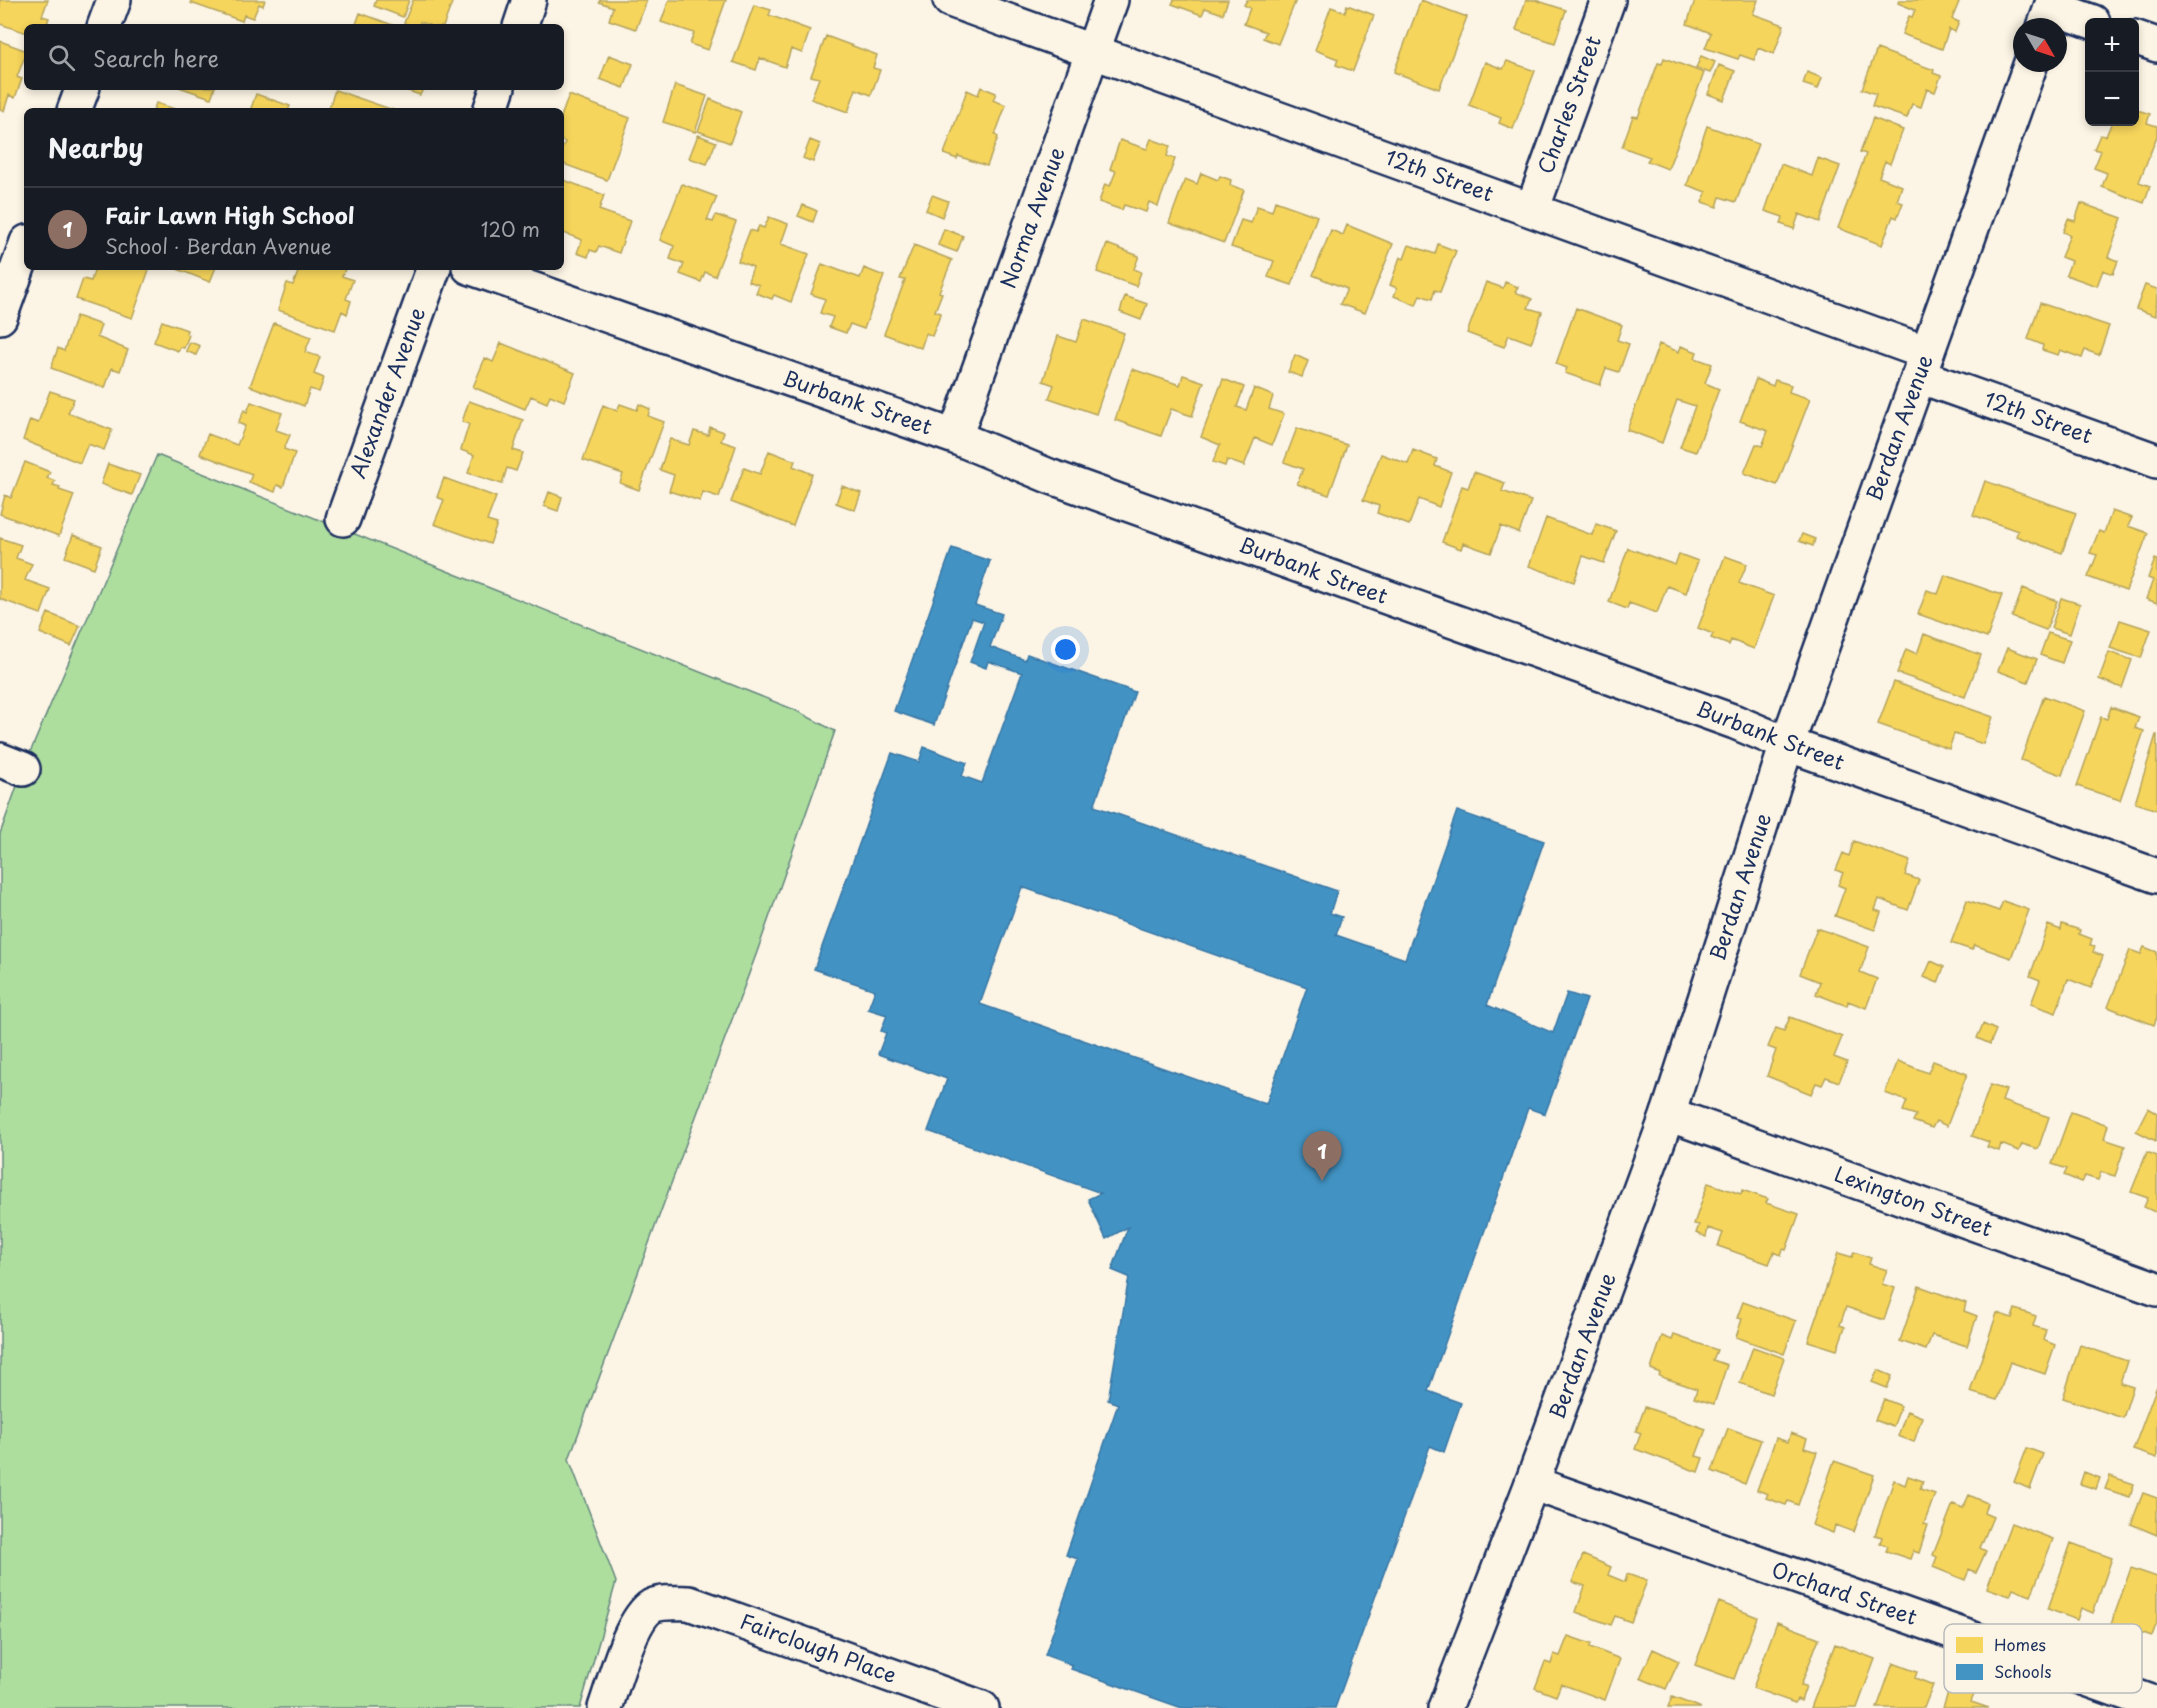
<!DOCTYPE html>
<meta charset="utf-8">
<style>
body{margin:0;font-family:"Playpen Sans",sans-serif;background:#20242c;color:#f1f3f6}
.controls{position:absolute;right:18px;top:18px;display:grid;overflow:hidden;border-radius:9px;box-shadow:0 3px 9px #0003}
.controls button{width:54px;height:54px;display:grid;place-items:center;padding:0;border:0;border-bottom:2px solid #363941;background:#171b24;color:#f1f3f6;font:30px sans-serif}
.compass{position:absolute;left:2013px;top:18px;width:54px;height:54px;border-radius:50%;background:#171b24;box-shadow:0 3px 9px #0003;rotate:129deg}
.you{position:absolute;left:1066px;top:650px;width:21px;height:21px;margin:-15px;border:4px solid #fff;border-radius:50%;background:#1a73e8;box-shadow:0 0 0 9px #1a73e833}
.badge{display:grid;place-items:center;width:39px;height:39px;border-radius:50%;background:#1a73e8;color:#fff;font-size:20px;font-weight:700}
.pin{position:absolute;translate:-50% -50px;filter:drop-shadow(0 2px 3px #0008)}
.pin::after{content:'';position:absolute;top:32px;width:21px;height:18px;background:inherit;clip-path:polygon(0 0,100% 0,50% 100%)}
.list{margin:0;padding:0;list-style:none}
h2{display:flex;justify-content:space-between;align-items:center;height:78px;margin:0;padding:0 24px;font-size:26px}
h2 small{font-size:20px;font-weight:400;color:#9ea1a6}
.list li{display:grid;grid-template-columns:39px 1fr auto;gap:18px;align-items:center;box-sizing:border-box;height:84px;padding:0 24px;border-top:2px solid #363941}
.list b{display:block;font-size:22px;white-space:nowrap}
.list p{margin:0;font-size:20px;white-space:nowrap;color:#9ea1a6}
.list em{font-size:20px;font-style:normal;color:#9ea1a6}
.icon{flex:none;width:33px;height:33px;fill:none;stroke:currentColor;stroke-width:2;stroke-linecap:round;stroke-linejoin:round}
.map{position:relative;flex:none;width:2157px;height:1708px;overflow:hidden}
.search{position:absolute;background:#171b24;box-shadow:0 3px 9px #0003;left:24px;top:24px;width:540px;height:66px;display:flex;align-items:center;gap:15px;box-sizing:border-box;padding:0 21px;border-radius:9px;color:#9ea1a6;font-size:22px}
.panel{position:absolute;background:#171b24;box-shadow:0 3px 9px #0003;left:24px;top:108px;width:540px;height:162px;border-radius:9px}
.map>svg:first-child{display:block}
</style>
<div class="map">
<svg width="2157" height="1708" viewBox="0 0 2157 1708">
<rect width="100%" height="100%" fill="#fcf5e5"/>
<filter id="ink" filterUnits="userSpaceOnUse"><feTurbulence type="fractalNoise" baseFrequency=".0167" numOctaves="2"/><feDisplacementMap in="SourceGraphic" scale="12" xChannelSelector="R" yChannelSelector="G"/><feConvolveMatrix kernelMatrix="1 2 1 2 8 2 1 2 1" color-interpolation-filters="sRGB"/></filter>
<g filter="url(#ink)">
<path fill="#aede9e" stroke="#64867e" stroke-width="1.5" d="M157 455 795 710 835 731 757 952 569 1459 616 1582 580 1708H0V834L23 769Z"/>
<path fill="#f6d55c" stroke="#b4a35d" stroke-width="1.5" d="M0 0H48L42 16 49 18 46 27H27V33L0 24Z
M192 0H265L263 6 259 4 253 18 244 15 242 21 191 3Z
M376 0H409L403 17 374 6Z
M413 0H453L443 27H434L420 22 418 27H414L404 23Z
M600 0H647L636 29 609 20 613 7 599 2Z
M669 0H726L708 50 690 44 694 33 661 22Z
M1174 0H1228L1223 14 1205 8 1202 15 1172 4Z
M1247 0H1296L1278 44 1263 38 1266 32 1244 24 1250 8 1244 5Z
M1421 0 1467 17 1439 89 1394 72Z
M1526 0H1535L1566 10 1555 43 1516 30Z
M1695 0H1758L1753 14 1784 25 1774 54 1758 48 1754 60 1740 55 1738 59 1705 48 1711 33 1687 24Z
M1899 0H1953L1959 2 1952 19 1959 22 1955 32 1949 29 1942 49 1902 34 1909 16 1912 17 1915 10 1898 3Z
M754 5 771 10 769 15 810 30 802 53 791 49 785 67 760 58 756 70 733 62Z
M1347 5 1374 15 1353 71 1336 65 1338 59 1315 50 1331 7 1345 12Z
M360 13 398 27H355Z
M826 36 877 55 873 68 880 70 871 95 856 89 848 112 811 99 819 78 811 76Z
M0 41 27 51 17 77 22 79 15 98 9 95 4 111 0 109Z
M1877 49 1934 70 1933 73 1941 76 1935 92 1927 89 1921 107 1912 104 1907 118 1872 106 1876 94 1862 89Z
M609 55 633 64 624 88 600 79Z
M1701 56 1715 62 1710 73 1696 68Z
M1664 58 1704 73 1668 169 1647 161 1650 157 1622 147 1633 116 1638 117 1658 63 1662 64Z
M1507 61 1535 71 1513 129 1499 123 1501 118 1469 105 1485 62 1503 69Z
M1719 65 1735 71 1724 100 1708 94Z
M1807 72 1822 78 1818 89 1803 84Z
M675 85 707 96 695 132 663 122Z
M179 87H215L211 98Z
M397 87H424L420 95Z
M981 87 996 93 993 100 1006 105 995 135 998 137 987 166 958 156 957 159 944 154 967 90 978 95Z
M335 90 396 111H328Z
M256 94 290 106 288 111H250Z
M569 95 630 118 607 180 561 163V151L565 142 561 140V117Z
M710 99 741 112 730 143 698 131Z
M156 103 178 110V111H153Z
M2134 109 2150 114 2147 123 2157 126V136L2139 182 2150 186 2144 203 2102 187 2107 173 2094 168 2101 151 2094 149 2100 135 2106 136 2112 122H2134Z
M1873 118 1903 130 1890 164 1885 161 1879 177 1902 186 1897 201 1903 203 1897 218 1893 216 1882 245 1838 228 1866 154 1860 152Z
M1707 126 1758 144 1736 202 1720 197 1717 207 1702 202 1706 192 1687 185Z
M698 135 716 142 707 164 689 158Z
M1151 139 1170 146 1167 156 1175 159 1158 206 1149 202 1146 212 1124 205 1122 210 1099 202 1105 184 1110 186 1116 171 1110 169 1120 140 1147 149Z
M810 140 820 144 813 162 803 158Z
M1818 158 1840 166 1820 222 1799 214 1794 229 1781 224 1783 217 1765 211 1781 164 1812 176Z
M1201 173 1218 180 1220 176 1231 180 1230 185 1244 190 1224 243 1169 223 1185 179 1197 184Z
M561 179 604 195 599 210 630 221 619 253 599 246 596 252 590 250 588 257 577 253 582 240 561 232Z
M682 184 717 197 707 220 713 222 716 215 736 222 715 276 705 272 701 282 680 274 684 264 670 259 674 246 660 240Z
M932 195 948 201 942 217 926 210Z
M1275 201 1317 216 1292 285 1268 277 1274 261 1231 247 1241 220 1251 223 1257 206 1272 211Z
M2081 203 2122 218 2108 257 2118 261 2113 274 2103 270 2097 286 2066 275 2071 261 2061 257 2070 235 2063 232 2068 219 2075 221Z
M803 205 817 211 813 222 798 216Z
M769 217 788 224 781 244 809 254 791 302 774 295 772 299 756 293 759 285 748 281 753 267 738 261 750 230 756 232 759 226 764 228Z
M1347 225 1393 244 1365 313 1340 304 1347 289 1313 275 1331 230 1343 235Z
M944 229 963 236 957 252 938 245Z
M1107 244 1139 256 1134 269 1141 272 1136 286 1097 272Z
M1438 244 1456 251 1440 292 1435 290 1432 299 1420 295 1416 305 1394 296 1397 288 1390 285 1400 257 1404 259 1409 245 1435 254Z
M914 245 952 260 939 292 942 293 935 311 941 313 932 336 926 333 921 348 884 334 905 280 900 279Z
M822 264 860 278 864 268 884 276 864 329 850 324 846 333 829 327 833 317 820 313 825 299 811 294Z
M95 267H150L132 318 76 299 83 279 91 281Z
M177 267H216L210 282 177 269Z
M300 267H346L342 276 353 280 346 299 351 301 347 314 342 311 335 330 278 310 287 283 293 285Z
M1486 282 1503 288 1505 282 1518 287 1515 292 1532 299 1528 308 1542 312 1531 343 1509 335 1504 347 1467 333Z
M2145 285 2157 289 2156 316 2136 309Z
M1125 296 1147 304 1141 320 1120 312Z
M2040 303 2109 326 2099 355 2085 350 2082 358 2060 350 2058 355 2042 350 2043 345 2028 339Z
M1576 308 1622 325 1617 340 1629 344 1619 372 1606 368 1600 385 1565 373 1567 368 1556 364Z
M76 316 101 325 97 337 128 350 120 371 112 368 105 388 51 368 58 348 64 351Z
M1084 319 1124 333 1096 414 1049 398 1054 385 1043 381 1058 336 1076 342Z
M162 321 187 330 186 334 189 335 184 348 180 347 178 351 154 342Z
M274 323 311 337 305 352 320 357 314 374 324 378 319 392 310 389 304 406 250 386Z
M190 342 200 346 196 355 186 351Z
M501 343 575 373 564 401 550 395 547 403 531 396 525 409 473 387 485 358 493 362Z
M1659 344 1679 352 1681 346 1697 352 1695 358 1712 364 1705 383 1719 389 1696 452 1680 447 1695 406 1677 400 1662 443 1627 430Z
M1295 355 1308 361 1302 377 1288 372Z
M1132 369 1180 385 1183 375 1204 382 1192 416 1171 409 1161 436 1115 420Z
M1223 379 1244 387 1237 407 1246 410 1254 388 1273 396 1269 409 1284 414 1272 445 1255 438 1244 466 1227 460 1225 466 1213 462 1220 445 1201 437Z
M1756 379 1773 386 1775 380 1791 385 1789 392 1810 399 1777 485 1744 473 1756 444 1762 446 1768 431 1740 421Z
M50 391 74 399 68 413 112 430 104 450 88 444 80 463 23 440 30 420 38 423Z
M469 401 523 420 513 450 523 453 516 471 507 468 502 484 468 473 474 455 461 450 469 424 462 422Z
M251 402 282 413 276 430 290 435 284 449 295 453 283 487 277 485 275 492 249 482 252 474 200 454 208 434 237 445 245 426 238 423 244 410 247 412Z
M620 404 637 410 639 404 650 409 648 416 664 422 639 490 620 483 623 474 583 460 603 405 617 411Z
M710 427 724 432 721 441 736 446 719 497 703 492 700 501 669 491 674 475 660 470 670 439 689 445 694 431 708 435Z
M1297 428 1347 445 1329 495 1297 484 1303 469 1284 462Z
M1413 450 1437 459 1435 466 1451 472 1439 507 1419 499 1409 525 1377 513 1379 506 1363 500 1381 454 1408 464Z
M769 451 795 461 793 466 812 474 793 526 731 502 744 468 760 474Z
M25 462 50 472 47 478 55 481 53 485 60 487 59 490 74 495 59 536 0 514 5 495 11 498Z
M108 464 140 475 132 495 101 484Z
M1474 472 1505 483 1502 491 1531 501 1519 533 1501 526 1491 553 1463 543 1461 549 1442 542 1462 486 1468 488Z
M444 478 496 497 487 521 497 524 490 544 434 524 444 500 437 497Z
M1985 481 2076 513 2062 553 2016 536 2018 531 1973 515Z
M842 486 861 493 855 510 836 503Z
M549 492 562 497 558 511 544 506Z
M2112 511 2132 518 2128 526 2148 533 2126 591 2088 577 2097 555 2090 553 2099 531 2104 533Z
M1546 518 1592 535 1596 524 1616 531 1604 563 1583 556 1574 582 1529 566Z
M1802 534 1815 539 1813 546 1799 541Z
M73 535 102 546 94 568 65 557Z
M0 538 21 545 16 558 32 564 25 580 50 589 41 614 0 599Z
M1628 548 1675 565 1679 554 1698 561 1686 593 1667 586 1657 613 1629 603 1627 609 1609 602Z
M1725 556 1747 564 1739 583 1774 596 1754 649 1731 640 1729 645 1711 638 1713 634 1698 628Z
M2155 559 2157 560V603L2146 599 2153 580 2148 578Z
M1945 575 2002 595 1987 638 1918 614 1927 590 1938 594Z
M2023 588 2057 601 2046 630 2012 617Z
M2061 598 2080 604 2070 634 2051 628Z
M48 613 80 626 71 646 40 633Z
M2120 620 2151 630 2141 658 2110 648Z
M2048 633 2070 640 2062 663 2040 655Z
M1924 634 1981 655 1965 697 1897 673 1906 649 1917 654Z
M2007 648 2037 659 2028 682 1998 671Z
M2109 652 2132 660 2122 688 2099 679Z
M1894 682 1993 717 1983 744 1954 734 1949 749 1878 724Z
M2044 696 2085 711 2062 775 2021 760Z
M2111 707 2139 717 2135 728 2144 731 2120 800 2077 786 2101 717 2107 719Z
M2156 735H2157V810L2135 803Z
M1854 841 1910 861 1905 875 1919 880 1908 910 1879 899 1875 910 1881 912 1875 930 1835 916 1845 888 1838 885 1843 873 1836 870 1843 853 1849 856Z
M1967 900 1999 911 2003 901 2029 910 2011 958 1974 945 1972 950 1951 943Z
M2062 924 2080 930 2079 934 2092 939 2090 945 2095 946 2093 952 2103 956 2091 988 2068 979 2056 1013 2031 1004 2040 980 2030 976 2048 925 2061 930Z
M1817 928 1869 947 1860 972 1877 979 1866 1008 1848 1001 1847 1006 1816 994 1820 982 1800 974Z
M2144 947 2157 952V1017L2154 1025 2108 1007 2130 950 2141 954Z
M1931 961 1944 967 1938 983 1924 977Z
M1790 1017 1842 1037 1834 1057 1847 1062 1839 1082 1826 1077 1822 1085 1816 1083 1811 1094 1767 1076 1776 1050 1768 1047 1776 1028 1784 1031Z
M1983 1024 1996 1030 1990 1044 1977 1038Z
M1898 1061 1928 1073 1933 1061 1967 1074 1947 1126 1936 1121 1932 1128 1913 1121 1916 1115 1903 1111 1907 1101 1885 1093Z
M1990 1085 2006 1090 2002 1101 2049 1117 2038 1149 2022 1144 2019 1151 2001 1144 1999 1151 1987 1147 1989 1142 1972 1136Z
M2148 1108 2157 1113 2156 1141 2136 1131Z
M2071 1112 2108 1125 2104 1139 2125 1146 2115 1176 2101 1172 2098 1180 2085 1176 2081 1182 2064 1175 2067 1169 2052 1164Z
M2147 1152 2157 1156V1213L2144 1207 2148 1198 2131 1192Z
M1708 1183 1741 1194 1742 1190 1768 1199 1766 1203 1799 1214 1786 1250 1783 1249 1781 1255 1774 1252 1769 1264 1718 1246 1723 1233 1708 1228 1706 1237 1696 1233 1699 1225 1694 1224Z
M1854 1252 1871 1258 1869 1264 1887 1270 1882 1284 1895 1288 1884 1320 1846 1307 1840 1325 1845 1327 1837 1350 1808 1341 1838 1253 1852 1257Z
M1919 1286 1966 1303 1964 1311 1977 1316 1967 1346 1932 1335 1926 1350 1900 1341Z
M1743 1302 1796 1321 1784 1354 1736 1337 1742 1319 1737 1318Z
M2015 1309 2036 1316 2033 1326 2046 1330 2043 1340 2055 1345 2045 1374 2010 1362 1997 1400 1970 1392 1997 1313 2012 1318Z
M1674 1335 1717 1350 1713 1360 1727 1365 1714 1404 1694 1398 1697 1389 1659 1376 1660 1373 1651 1369 1662 1336 1672 1340Z
M2080 1345 2127 1361 2120 1383 2133 1387 2123 1418 2063 1398Z
M1753 1347 1784 1358 1771 1394 1740 1383Z
M1878 1370 1892 1376 1887 1388 1872 1382Z
M2157 1386V1458L2133 1450Z
M1884 1399 1901 1406 1893 1427 1875 1420Z
M1645 1407 1706 1429 1696 1456 1703 1458 1698 1472 1635 1449 1641 1433 1636 1431Z
M1907 1411 1922 1417 1914 1442 1898 1436Z
M1728 1428 1761 1440 1745 1484 1712 1471Z
M1791 1433 1807 1439 1804 1448 1817 1452 1798 1505 1788 1501 1786 1505 1766 1498 1768 1494 1757 1490 1776 1438 1788 1442Z
M2027 1448 2043 1454 2030 1489 2014 1482Z
M1834 1461 1874 1475 1854 1532 1835 1525 1833 1533 1812 1525Z
M2084 1472 2100 1478 2096 1489 2080 1484Z
M1908 1476 1923 1481 1920 1489 1935 1494 1924 1524 1928 1525 1919 1553 1913 1551 1910 1559 1886 1551 1888 1546 1880 1543 1882 1537 1875 1535 1894 1480 1905 1485Z
M2110 1476 2134 1484 2130 1497 2105 1489Z
M2143 1493 2157 1498V1535L2131 1524Z
M1969 1495 1987 1503 1984 1513 1993 1517 1980 1548 1986 1551 1976 1573 1969 1570 1965 1580 1933 1567 1937 1557 1933 1555 1953 1504 1963 1508Z
M2011 1523 2053 1539 2031 1596 2013 1589 2010 1596 1987 1588Z
M2071 1543 2112 1558 2093 1613 2081 1608 2077 1620 2048 1609Z
M1583 1555 1611 1567 1608 1575 1625 1582 1627 1574 1647 1581 1631 1622 1615 1616 1611 1625 1576 1612 1585 1586 1572 1582Z
M2131 1568 2157 1577V1622L2152 1636 2140 1632 2137 1640 2109 1630Z
M1719 1602 1757 1617 1734 1679 1695 1665Z
M1777 1622 1819 1638 1801 1685 1806 1686 1801 1701 1797 1699 1795 1703 1753 1688Z
M1568 1636 1591 1644 1590 1647 1620 1659 1605 1700 1561 1684 1556 1696 1535 1688 1545 1662 1551 1664 1554 1654 1560 1656Z
M1835 1644 1875 1659 1857 1708H1811Z
M1653 1649 1679 1661 1666 1689 1640 1678Z
M1893 1663 1917 1672 1915 1678 1933 1685 1924 1708H1877Z
M1951 1684 1975 1692 1971 1702 1989 1708H1943Z
M1672 1697 1701 1708H1668Z"/>
<path fill="#4393c3" stroke="#3775a5" stroke-width="1.5" fill-rule="evenodd" d="M952 548 990 561 975 605 1002 614 990 647 1025 660 1027 654 1135 692 1094 806 1337 891 1330 913 1342 917 1336 935 1405 959 1457 811 1544 841 1487 1005 1553 1033 1567 993 1587 999 1545 1114 1528 1108 1428 1391 1461 1403 1444 1452 1430 1446 1335 1708H1182L1071 1669 1072 1665 1045 1655 1078 1559 1066 1555 1118 1404 1108 1400 1129 1277 1112 1270 1128 1227 1106 1239 1088 1199 1101 1193 928 1131 947 1079 878 1054 886 1033 881 1031 887 1015 868 1009 875 990 814 969 892 753 919 762 924 747 967 763 962 776 982 783 1022 673 988 661 986 668 970 662 984 622 972 618 934 725 894 711ZM1022 887 1307 987 1266 1104 980 1004Z"/>
<g fill="none" stroke-linecap="round" stroke-linejoin="round">
<g stroke="#1b2f5e" stroke-width="38">
<path id="minor" d="M950 0 1927 353
M2051 7 2093 22
M104 27 114 0
M520 27 529 0
M2134 37 2157 45
M74 111 83 87
M490 111 498 87
M1532 210 1608 0
M469 267 955 437 1049 476 1735 722 1787 744 2157 876
M0 317 27 242
M1919 376 2157 461
M955 437 1111 0
M343 519 434 267
M0 760 23 769
M1668 1114 2157 1289
M1532 1483 2157 1704
M605 1708C614 1683 630 1619 652 1606 662 1601 679 1603 689 1603L982 1708"/>
</g>
<g stroke="#1b2f5e" stroke-width="38">
<path id="tertiary" d="M2044 27 2054 0
M1445 1708 1532 1483 1668 1114 1787 744 2031 63"/>
</g>
<use href="#minor" stroke="#fcf5e5" stroke-width="33"/>
<use href="#tertiary" stroke="#fcf5e5" stroke-width="33"/>
</g>
</g>
<g text-anchor="middle" stroke-width="6" stroke-linejoin="round" paint-order="stroke">
<g font-size="21" fill="#1b2f5e" stroke="#fcf5e5">
<text transform="translate(1570 105) rotate(-70)" y="7">Charles Street</text>
<text transform="translate(1439 176) rotate(20)" y="7">12th Street</text>
<text transform="translate(1033 218) rotate(-70)" y="7">Norma Avenue</text>
<text transform="translate(388 393) rotate(-70)" y="7">Alexander Avenue</text>
<text transform="translate(857 403) rotate(19)" y="7">Burbank Street</text>
<text transform="translate(2038 418) rotate(20)" y="7">12th Street</text>
<text transform="translate(1900 428) rotate(-70)" y="7">Berdan Avenue</text>
<text transform="translate(1313 571) rotate(20)" y="7">Burbank Street</text>
<text transform="translate(1770 736) rotate(21)" y="7">Burbank Street</text>
<text transform="translate(1741 887) rotate(-72)" y="7">Berdan Avenue</text>
<text transform="translate(1913 1202) rotate(20)" y="7">Lexington Street</text>
<text transform="translate(1583 1346) rotate(-70)" y="7">Berdan Avenue</text>
<text transform="translate(1844 1594) rotate(19)" y="7">Orchard Street</text>
<text transform="translate(818 1649) rotate(20)" y="7">Fairclough Place</text>
</g>
</g>
<rect x="1944" y="1624" width="198" height="69" rx="9" fill="#fcf5e5" stroke="#b8babc" stroke-width="1.5"/>
<rect x="1956" y="1637" width="27" height="16" fill="#f6d55c"/>
<rect x="1956" y="1664" width="27" height="16" fill="#4393c3"/>
<g font-size="16" fill="#1b2f5e">
<text x="1994" y="1651">Homes</text>
<text x="1994" y="1678">Schools</text>
</g>
</svg>
<div class="controls">
<button>+</button>
<button>−</button>
</div>
<svg class="compass" viewBox="-18 -18 36 36"><path d="M0-13l5 13h-10z" fill="#e53935"/><path d="M0 13l5-13h-10z" fill="#9ea1a6"/></svg>
<div class="you"></div>
<div class="pin badge" style="left:1322px;top:1181px;background:#8d6e63">1</div>
<div class="search"><svg class="icon" aria-label="search" viewBox="0 0 24 24"><circle cx="10" cy="10" r="6"/><path d="M15 15l6 6"/></svg>Search here</div>
<section class="panel">
<h2>Nearby<small></small></h2>
<ul class="list">
<li><span class="badge" style="background:#8d6e63">1</span><div><b>Fair Lawn High School</b><p>School · Berdan Avenue</p></div><em>120 m</em></li>
</ul>
</section>
</div>
